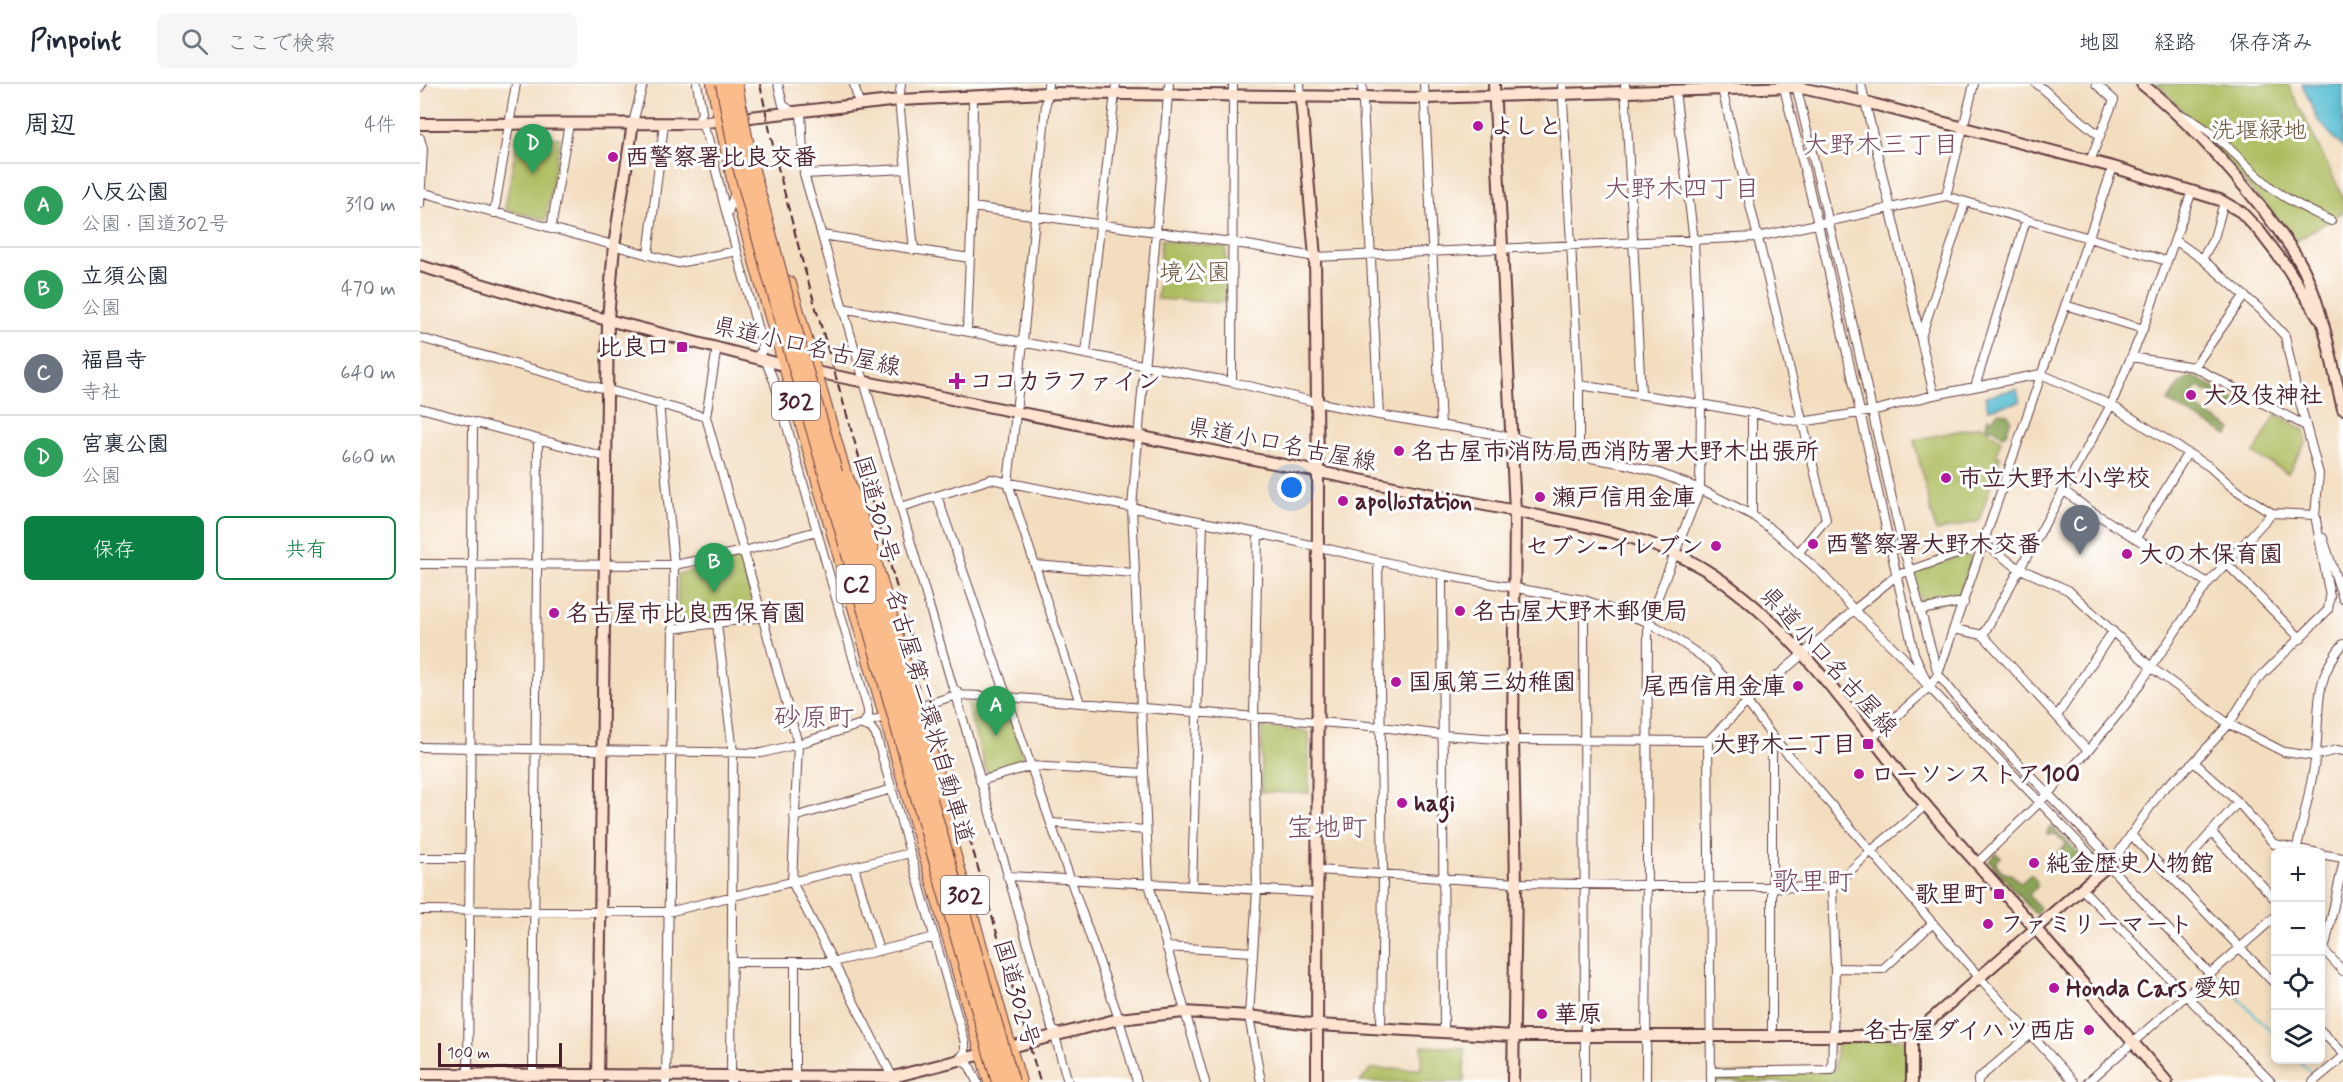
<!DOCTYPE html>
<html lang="ja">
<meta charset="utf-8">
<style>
body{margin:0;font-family:Mynerve,"Klee One",sans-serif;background:#f6f6f7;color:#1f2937}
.controls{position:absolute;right:18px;bottom:18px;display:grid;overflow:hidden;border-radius:9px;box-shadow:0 3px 9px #0003}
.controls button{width:54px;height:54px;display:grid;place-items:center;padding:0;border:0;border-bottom:2px solid #e0e1e3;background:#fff;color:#1f2937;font:30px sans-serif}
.scale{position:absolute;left:18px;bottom:15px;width:124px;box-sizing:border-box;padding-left:6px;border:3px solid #4a1f2b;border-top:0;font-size:16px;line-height:21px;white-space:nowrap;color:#4a1f2b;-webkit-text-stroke:4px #fff;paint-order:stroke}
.you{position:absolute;left:872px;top:404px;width:21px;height:21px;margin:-15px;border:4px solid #fff;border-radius:50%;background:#1a73e8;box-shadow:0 0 0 9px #1a73e833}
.badge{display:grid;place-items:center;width:39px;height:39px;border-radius:50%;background:#0b8043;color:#fff;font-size:20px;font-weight:700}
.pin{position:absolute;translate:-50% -50px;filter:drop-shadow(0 2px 3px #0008)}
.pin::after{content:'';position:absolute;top:32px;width:21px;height:18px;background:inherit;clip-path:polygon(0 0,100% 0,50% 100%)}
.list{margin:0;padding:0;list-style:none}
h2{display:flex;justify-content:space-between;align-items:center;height:78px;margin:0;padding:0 24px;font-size:26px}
h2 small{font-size:20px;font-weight:400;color:#747a83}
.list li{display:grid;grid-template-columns:39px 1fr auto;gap:18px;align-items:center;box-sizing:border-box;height:84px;padding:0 24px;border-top:2px solid #e0e1e3}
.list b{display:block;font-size:22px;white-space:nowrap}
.list p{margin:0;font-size:20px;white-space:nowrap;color:#747a83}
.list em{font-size:20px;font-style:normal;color:#747a83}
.actions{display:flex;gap:12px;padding:18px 24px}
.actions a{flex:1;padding:14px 0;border:2px solid #0b8043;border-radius:9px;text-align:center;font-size:21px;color:#0b8043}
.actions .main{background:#0b8043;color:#fff}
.icon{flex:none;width:33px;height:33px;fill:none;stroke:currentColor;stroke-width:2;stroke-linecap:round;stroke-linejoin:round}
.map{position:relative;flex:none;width:1923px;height:998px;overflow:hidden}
header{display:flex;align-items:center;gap:36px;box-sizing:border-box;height:84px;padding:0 30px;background:#fff;border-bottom:2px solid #e0e1e3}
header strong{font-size:28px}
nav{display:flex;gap:33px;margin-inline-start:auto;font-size:21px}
.search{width:420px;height:54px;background:#f6f6f7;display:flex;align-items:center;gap:15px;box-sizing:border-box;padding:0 21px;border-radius:9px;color:#747a83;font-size:22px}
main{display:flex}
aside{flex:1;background:#fff}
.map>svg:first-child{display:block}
</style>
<header>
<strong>Pinpoint</strong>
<div class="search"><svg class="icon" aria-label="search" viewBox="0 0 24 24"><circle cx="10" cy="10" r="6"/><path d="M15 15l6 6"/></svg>ここで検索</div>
<nav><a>地図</a><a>経路</a><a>保存済み</a></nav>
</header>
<main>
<aside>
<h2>周辺<small>4件</small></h2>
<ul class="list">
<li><span class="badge" style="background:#2e9e5b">A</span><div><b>八反公園</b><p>公園 · 国道302号</p></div><em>310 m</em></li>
<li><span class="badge" style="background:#2e9e5b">B</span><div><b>立須公園</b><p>公園</p></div><em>470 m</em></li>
<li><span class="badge" style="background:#6b7280">C</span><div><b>福昌寺</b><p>寺社</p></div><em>640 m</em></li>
<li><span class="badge" style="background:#2e9e5b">D</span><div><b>宮裏公園</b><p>公園</p></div><em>660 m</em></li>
</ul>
<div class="actions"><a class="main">保存</a><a>共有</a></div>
</aside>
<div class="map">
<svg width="1923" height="998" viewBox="0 0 1923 998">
<rect width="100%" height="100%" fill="#fff"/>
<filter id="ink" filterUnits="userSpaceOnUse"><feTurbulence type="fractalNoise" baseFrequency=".0167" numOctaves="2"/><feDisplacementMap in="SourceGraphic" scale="12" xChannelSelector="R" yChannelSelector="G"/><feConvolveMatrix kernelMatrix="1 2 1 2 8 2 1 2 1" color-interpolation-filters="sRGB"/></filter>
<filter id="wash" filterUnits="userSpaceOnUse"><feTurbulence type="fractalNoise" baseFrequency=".008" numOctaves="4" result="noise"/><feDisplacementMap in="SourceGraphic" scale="24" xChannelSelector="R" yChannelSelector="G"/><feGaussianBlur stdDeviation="1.35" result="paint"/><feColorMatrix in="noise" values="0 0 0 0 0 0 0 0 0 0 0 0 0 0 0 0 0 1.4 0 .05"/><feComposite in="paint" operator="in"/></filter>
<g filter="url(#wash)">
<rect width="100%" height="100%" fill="#f3ddbf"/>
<path fill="#adbc5f" stroke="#7c6e45" stroke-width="1.5" d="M1736 0H1868L1923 113V128L1876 157 1743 5Z
M98 51 140 54 126 136 85 125Z
M741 156 806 163V219L737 215Z
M1856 330 1884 346 1886 358 1868 389 1834 370Z
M1561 342 1581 356 1576 371 1580 373 1559 437 1516 447 1494 356Z
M1548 470 1552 475 1538 515 1502 523 1492 488Z
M318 475 322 478 336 528 333 532 262 540 257 535 258 490Z
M546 619 586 623 605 680 567 690Z
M842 643 889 648V709L841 708Z
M1483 955 1490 961V998H1293V990L1414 987 1417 956Z
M1002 962 1045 964 1044 998H940L951 985H1001Z"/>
<path fill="#8aa456" stroke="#6a6240" stroke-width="1.5" d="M1773 292 1825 321 1821 327 1777 302 1767 319 1812 345 1808 351 1748 318 1759 300Z
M1579 328 1587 330 1591 335 1587 347 1582 352 1573 344 1568 345 1566 342 1568 334 1574 335 1575 331Z
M1632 742 1664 775 1660 779 1653 773 1638 783 1632 781 1630 783 1627 779 1646 761 1636 750H1627L1628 746Z
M1576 769 1581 773 1575 779 1584 789 1591 790 1601 799 1611 790 1616 796 1617 803 1608 811 1620 824 1618 830 1614 829 1569 777Z"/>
<path fill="#53bcd0" stroke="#4e6e7e" stroke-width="1.5" d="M1882 0H1923V64L1898 36Z
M1597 305 1600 318 1568 325 1565 312Z"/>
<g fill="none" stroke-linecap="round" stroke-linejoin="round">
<path stroke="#53bcd0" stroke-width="2" d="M1795 890 1856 952
M1878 976 1894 992"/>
</g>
</g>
<g filter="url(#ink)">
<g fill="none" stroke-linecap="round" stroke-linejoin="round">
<g stroke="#633c41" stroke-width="10">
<path id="street" d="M277 0 282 28 278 39 283 43 288 54 304 120 342 261V267L335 274
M358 0 363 21 373 28
M434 0 439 20
M481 0 479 16 494 166
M628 0 596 329 588 399 660 619
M749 0 712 423 729 800 785 998
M880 0 881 14
M942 0 959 331
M1004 0 1021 342
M1142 0 1159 301V372
M1205 0 1221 310
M1363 0 1398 140 1494 569 1509 603 1684 785
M1441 0 1514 311
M1617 0 1680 52
M1376 1 1426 211 1481 455 1518 590 1547 626 1693 777 1741 707 1774 678 1809 640 1836 597 1908 526 1910 513 1895 431 1899 390 1876 304 1865 252 1841 226 1782 175 1755 156
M0 3 2 0
M1302 5 1406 435 1379 468
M381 28 384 90 533 604 542 612
M1762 31C1800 49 1821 79 1853 105 1870 118 1891 127 1911 137
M213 39 223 0
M0 54 3 65 0 120
M1670 77 1694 16 1676 0
M384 90 486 85
M1 108 258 179 317 167
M1526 112 1554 0
M552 123 811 158 895 173 1337 153 1526 112 1747 177
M74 129 96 0
M307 131 316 106
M131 145 149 39
M402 151 550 174
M228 171 244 40
M1782 175 1794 154 1804 118
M1645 221 1723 245
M423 224 812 298 896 318 959 331 1091 353 1159 372 1205 380 1239 389 1280 405 1332 431 1355 448 1402 490 1434 526 1482 572 1509 603
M547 246 552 123 553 12
M1501 253 1545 119
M0 254 286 333
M297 263 286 333 378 660 372 798 475 998
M666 269 696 0
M1711 273 1774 283 1886 342
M345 276 354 297 448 626V633L443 640
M1774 283 1824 212
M812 298 813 0
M1159 301 1281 320 1381 338 1452 327 1514 311 1621 290 1691 321 1790 383 1813 404 1852 429
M1555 303 1606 136
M239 319 254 481 246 998
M0 324 186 373
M1643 406 1668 425 1788 499
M517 412 699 935 717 998
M481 423 571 395 838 449 1022 491 1164 516 1228 538 1252 552 1291 579 1327 618 1352 652 1559 893 1654 998
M1332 431V329
M838 449 834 633 837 806 829 932 841 998
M1716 454 1767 370
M1903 454 1923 515
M958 478 963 790 961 945
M1806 479 1881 555
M0 480 254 481 324 467 397 447
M615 481 714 489
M1022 491 1024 948
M1164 516 1165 998
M1500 526 1537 519H1544
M297 540 313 668 311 998
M252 545 342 533
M1534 545 1563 551 1668 667
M1563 551 1691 321 1723 245 1772 107
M536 611 632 944 634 947 642 950
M496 624 536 611 587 613 962 643 1022 651 1093 656 1288 657 1327 618 1434 526 1477 491 1562 461 1569 463 1598 484 1648 506 1732 584 1809 640 1864 668 1893 672 1917 666 1923 667
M1637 632 1693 547
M442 641 451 644 456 651 545 959V968L539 976 549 981 557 998
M1452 654 1509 603 1518 590 1693 83
M1288 657 1291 998
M0 663 342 669 378 660 467 632
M1774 678 1818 718 1854 760 1894 768
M560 697 611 682 723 689
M374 733 472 705
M631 739 726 746
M1791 748 1856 816
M1711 751 1856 901
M1876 768C1882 740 1889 712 1894 683 1903 635 1888 602 1923 560
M1900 770 1923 774
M0 774H50
M1557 779 1619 719 1668 667 1707 619 1788 499 1852 429 1895 431 1896 434
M1689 782 1789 889
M434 783 459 867
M898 786 1096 799 1412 804
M587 792 898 809
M1752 793 1818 718
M772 802 783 438
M1662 805 1851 998
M0 826 248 828 490 769
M746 863 833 868
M1902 864 1923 887
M1904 867 1923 780
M312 878H413L515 853
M1415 884 1463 885 1513 839
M1900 946 1923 969
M1352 951V652
M635 952 648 998
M1291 988 1412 986 1415 884 1412 804 1452 766 1506 721
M48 990 53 338
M113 990 118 356
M375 998V878
M1226 998 1228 538 1280 405 1281 320 1274 157 1255 7
M1558 998V995L1611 950
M1668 998 1856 832
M1893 998 1923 973"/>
</g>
<g stroke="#633c41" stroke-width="14">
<path id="secondary" d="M1074 0 1095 427 1093 656 1096 799 1093 998
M1722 0C1769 37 1808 81 1845 128 1860 149 1877 169 1887 193 1905 234 1912 282 1923 325
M881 14 895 173 898 388 897 998
M0 40 278 39 479 16 627 9 1005 14 1377 3 1445 18 1693 83 1800 116 1821 128 1840 148 1866 182 1900 235
M0 182 145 225 371 283
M390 287 1095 427C1159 441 1227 450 1284 485 1374 540 1437 639 1503 718 1539 761 1577 801 1614 843 1659 894 1703 947 1747 998
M1492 952V998
M0 990 473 993 699 935 764 928 829 932 898 941 1093 952H1492L1693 777
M178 998 188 235 194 162 213 39"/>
</g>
<g stroke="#633c41" stroke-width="16">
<path id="highway" d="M294 0 316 105 340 191 571 998
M369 200 428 404
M512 696 599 998"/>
</g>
<use href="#street" stroke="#fff" stroke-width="8"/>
<use href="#secondary" stroke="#fde4d0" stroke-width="10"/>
<use href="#highway" stroke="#f9bc8a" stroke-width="14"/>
<path stroke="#4a1f2b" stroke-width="2" stroke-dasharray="9 4.5" stroke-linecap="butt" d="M340 0 356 76 382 176 620 998"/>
<g stroke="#633c41" stroke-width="16" stroke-linecap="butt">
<path id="highway-bridge" d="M303 0 316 68 348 186 579 998
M315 0 330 78 388 295 592 998
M426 393 448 456 521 707"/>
</g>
<use href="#highway-bridge" stroke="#f9bc8a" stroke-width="14"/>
</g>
</g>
<g fill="#b5179e" stroke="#fff" stroke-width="2">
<circle cx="1058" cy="42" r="6"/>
<circle cx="193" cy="73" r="6"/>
<rect x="256" y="257" width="12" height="12" rx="3"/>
<path d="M534 288h6v6h6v6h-6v6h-6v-6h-6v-6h6z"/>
<circle cx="1771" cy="311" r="6"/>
<circle cx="979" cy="367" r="6"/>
<circle cx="1526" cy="394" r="6"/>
<circle cx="1120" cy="413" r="6"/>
<circle cx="923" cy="417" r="6"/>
<circle cx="1393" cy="460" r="6"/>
<circle cx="1296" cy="462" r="6"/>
<circle cx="1707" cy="470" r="6"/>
<circle cx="1040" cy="527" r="6"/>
<circle cx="134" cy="529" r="6"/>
<circle cx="976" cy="598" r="6"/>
<circle cx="1378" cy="602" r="6"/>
<rect x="1442" y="654" width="12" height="12" rx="3"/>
<circle cx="1439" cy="690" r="6"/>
<circle cx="982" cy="719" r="6"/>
<circle cx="1614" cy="779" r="6"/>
<rect x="1573" y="804" width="12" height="12" rx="3"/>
<circle cx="1568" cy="840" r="6"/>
<circle cx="1634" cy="904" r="6"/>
<circle cx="1122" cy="930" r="6"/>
<circle cx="1669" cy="946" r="6"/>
</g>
<g text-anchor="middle" stroke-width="6" stroke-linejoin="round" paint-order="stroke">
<g fill="#fff" stroke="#80626b" stroke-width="1.5">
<rect x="352" y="298" width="48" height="38" rx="4.5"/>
<rect x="416.5" y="481" width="39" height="38" rx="4.5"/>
<rect x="521" y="792" width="48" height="38" rx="4.5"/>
</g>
<g font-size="22" font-weight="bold" fill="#4a1f2b">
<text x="376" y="325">302</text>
<text x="436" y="508">C2</text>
<text x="545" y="819">302</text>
</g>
<g font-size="24" font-weight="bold" fill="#4a1f2b" stroke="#fff" text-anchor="start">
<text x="1070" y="50">よしと</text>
<text x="205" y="81">西警察署比良交番</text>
<text x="250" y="271" text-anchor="end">比良口</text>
<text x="549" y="305">ココカラファイン</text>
<text x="1783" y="319">大及伎神社</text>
<text x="991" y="375">名古屋市消防局西消防署大野木出張所</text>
<text x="1538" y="402">市立大野木小学校</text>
<text x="1132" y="421">瀬戸信用金庫</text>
<text x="935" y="425">apollostation</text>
<text x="1405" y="468">西警察署大野木交番</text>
<text x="1284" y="470" text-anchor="end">セブン-イレブン</text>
<text x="1719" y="478">大の木保育園</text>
<text x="1052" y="535">名古屋大野木郵便局</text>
<text x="146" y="537">名古屋市比良西保育園</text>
<text x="988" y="606">国風第三幼稚園</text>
<text x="1366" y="610" text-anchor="end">尾西信用金庫</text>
<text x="1436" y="668" text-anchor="end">大野木二丁目</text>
<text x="1451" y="698">ローソンストア100</text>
<text x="994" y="727">hagi</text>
<text x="1626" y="787">純金歴史人物館</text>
<text x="1567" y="818" text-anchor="end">歌里町</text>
<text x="1580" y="848">ファミリーマート</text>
<text x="1646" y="912">Honda Cars 愛知</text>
<text x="1134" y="938">華原</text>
<text x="1657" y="954" text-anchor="end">名古屋ダイハツ西店</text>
</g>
<g font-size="24" fill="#6d563d" stroke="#fff">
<text x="1839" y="54">洗堰緑地</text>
<text x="775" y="196">境公園</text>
</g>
<g font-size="24" fill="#4a1f2b" stroke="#fff">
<text transform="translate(387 262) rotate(13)" y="8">県道小口名古屋線</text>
<text transform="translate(862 360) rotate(11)" y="8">県道小口名古屋線</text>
<text transform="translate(457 425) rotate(74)" y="8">国道302号</text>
<text transform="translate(1409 577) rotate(48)" y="8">県道小口名古屋線</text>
<text transform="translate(510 632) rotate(74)" y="8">名古屋第二環状自動車道</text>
<text transform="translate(597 909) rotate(74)" y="8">国道302号</text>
</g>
<g font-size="26" fill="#7a495f" stroke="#fff">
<text x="1461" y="69">大野木三丁目</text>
<text x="1262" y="113">大野木四丁目</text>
</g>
<g font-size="27" fill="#7a495f" stroke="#fff">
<text x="394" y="642">砂原町</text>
<text x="907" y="752">宝地町</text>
<text x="1393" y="806">歌里町</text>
</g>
</g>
</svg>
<div class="controls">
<button>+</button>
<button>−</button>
<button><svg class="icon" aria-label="locate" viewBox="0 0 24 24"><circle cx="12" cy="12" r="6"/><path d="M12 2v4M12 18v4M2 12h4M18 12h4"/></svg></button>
<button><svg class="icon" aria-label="layers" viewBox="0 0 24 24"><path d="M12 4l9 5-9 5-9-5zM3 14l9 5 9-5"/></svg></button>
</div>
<div class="scale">100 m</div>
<div class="you"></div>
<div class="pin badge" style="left:576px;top:652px;background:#2e9e5b">A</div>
<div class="pin badge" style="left:294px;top:509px;background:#2e9e5b">B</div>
<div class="pin badge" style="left:1660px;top:471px;background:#6b7280">C</div>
<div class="pin badge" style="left:113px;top:90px;background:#2e9e5b">D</div>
</div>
</main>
